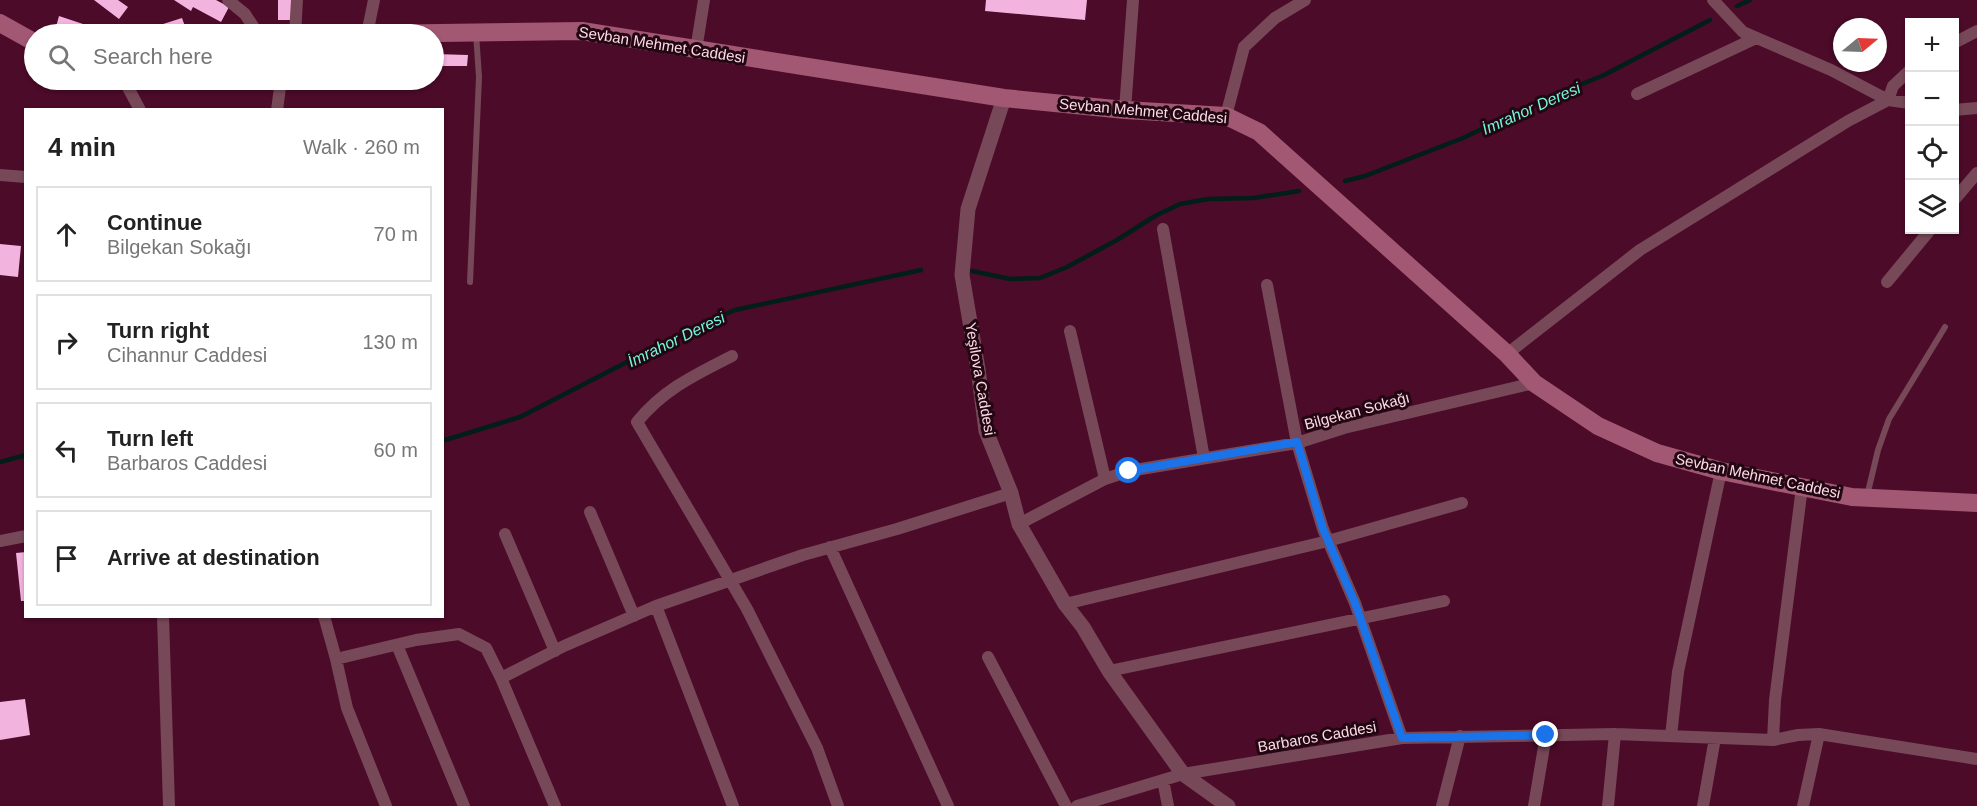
<!DOCTYPE html>
<meta charset="utf-8">
<style>
body{margin:0;font-family:Helvetica,sans-serif;background:#f2f2f2;color:#222}
.controls{position:absolute;right:18px;top:18px;display:grid;overflow:hidden;border-radius:0px;box-shadow:0 2px 4px #0004}
.controls button{width:54px;height:54px;display:grid;place-items:center;padding:0;border:0;border-bottom:2px solid #e0e0e0;background:#fff;color:#222;font:30px sans-serif}
.compass{position:absolute;left:1833px;top:18px;width:54px;height:54px;border-radius:50%;background:#fff;box-shadow:0 2px 4px #0004;rotate:71deg}
.stop{position:absolute;width:18px;height:18px;margin:-14px;border:4px solid #1a73e8;border-radius:50%;background:#fff}
.stop.end{background:#1a73e8;border-color:#fff;box-shadow:0 2px 6px #0008}
.list{margin:0;padding:0;list-style:none}
h2{display:flex;justify-content:space-between;align-items:center;height:78px;margin:0;padding:0 24px;font-size:26px}
h2 small{font-size:20px;font-weight:400;color:#767676}
.list li{display:grid;grid-template-columns:39px 1fr auto;gap:18px;align-items:center;box-sizing:border-box;height:96px;margin:0 12px 12px;padding:0 12px;border:2px solid #e0e0e0;border-radius:0px}
.list b{display:block;font-size:22px;white-space:nowrap}
.list p{margin:0;font-size:20px;white-space:nowrap;color:#767676}
.list em{font-size:20px;font-style:normal;color:#767676}
.icon{flex:none;width:33px;height:33px;fill:none;stroke:currentColor;stroke-width:2;stroke-linecap:round;stroke-linejoin:round}
.map{position:relative;flex:none;width:1977px;height:806px;overflow:hidden}
.search{position:absolute;background:#fff;box-shadow:0 2px 4px #0004;left:24px;top:24px;width:420px;height:66px;display:flex;align-items:center;gap:15px;box-sizing:border-box;padding:0 21px;border-radius:33px;color:#767676;font-size:22px}
.panel{position:absolute;background:#fff;box-shadow:0 2px 4px #0004;left:24px;top:108px;width:420px;height:510px;border-radius:0px}
.map>svg:first-child{display:block}
</style>
<div class="map">
<svg width="1977" height="806" viewBox="0 0 1977 806">
<rect width="100%" height="100%" fill="#4c0b29"/>
<g fill="none" stroke-linecap="round" stroke-linejoin="round">
<path stroke="#011e19" stroke-width="4.5" d="M1737 6 1750 0
M1345 181 1365 176 1463 138 1538 102 1604 75 1710 20
M972 271 1010 279 1040 278 1067 267 1117 240 1155 216 1180 204 1208 199 1253 198 1299 191
M442 441 520 417 695 327 735 310 921 270
M0 462 26 455"/>
</g>
<path fill="#f2b3df" d="M94 0H118L128 7 119 19Z
M174 0H216L229 7 221 22 193 7 191 11Z
M278 0H299V20H278Z
M986 0H1087L1085 20 985 11Z
M59 16 83 24 80 34H54Z
M182 18 187 32 179 34H163L160 25Z
M132 25 135 34H115L114 32Z
M434 54 468 55 467 66H434Z
M313 80H386V85H313Z
M0 244 21 246 18 277 0 275Z
M26 552V601H21L16 553Z
M25 699 30 735 0 740V702Z"/>
<g fill="none" stroke-linecap="round" stroke-linejoin="round">
<path stroke="#774858" stroke-width="6" d="M470 282 479 77 476 33
M1867 496 1878 450 1889 419 1945 327"/>
<path stroke="#774858" stroke-width="12" d="M228 0 245 14 258 34
M1713 0 1743 32 1831 70 1888 100 1910 103
M295 34 297 0
M367 34 374 0
M1954 43 1977 31
M696 50 704 0
M124 80 140 110
M1637 94 1756 38
M277 110 281 80
M1125 110 1133 0
M1954 110 1977 108
M1226 116 1244 47 1275 18 1305 0
M0 175 26 177
M1954 200 1977 173
M1163 229 1204 458
M1887 282 1930 230
M1267 285 1297 443 1323 529 1355 603 1402 738
M1070 331 1105 479
M1507 354 1640 250 1848 121 1888 100 1893 86 1910 70
M732 356C695 375 664 389 637 422L747 609 817 748 838 806
M590 512 634 616
M1019 524 1105 479 1129 471 1297 443 1344 428 1534 383
M505 534 555 651
M0 541 26 536
M830 547 948 806
M1065 604 1328 541 1462 503
M656 606 733 806
M163 616 169 806
M324 616 336 659 347 708 386 806
M397 645 464 806
M988 657 1066 806
M336 659 416 640 459 634 486 648 501 678
M1109 671 1444 601
M1671 736 1678 672 1721 471
M1773 740 1775 700 1802 487
M1163 780 1168 806
M555 806 501 678 564 646 656 606 803 555 897 529 1011 493
M1077 806 1183 774 1402 738 1615 734 1773 740 1798 735 1819 734 1977 759
M1442 806 1460 736
M1534 806 1546 735
M1608 806 1615 734
M1703 806 1715 738
M1803 806 1819 734"/>
<path stroke="#774858" stroke-width="15" d="M1004 98 968 209 962 275 978 369 986 431 1011 493 1019 524 1065 604 1083 627 1109 671 1183 774 1228 806"/>
<path stroke="#a25772" stroke-width="18" d="M0 23 34 42
M370 34 582 31 1004 98 1125 110 1226 116 1259 132 1507 354 1534 383 1598 426 1657 453 1721 471 1852 497 1977 503"/>
</g>
<g fill="none" stroke-linecap="round" stroke-linejoin="round">
<path stroke="#1a73e8" stroke-width="8" d="M1129 471 1297 442 1323 529 1355 603 1402 738 1546 735"/>
</g>
<g text-anchor="middle" stroke-width="6" stroke-linejoin="round" paint-order="stroke">
<g font-size="15" fill="#fcdbe5" stroke="#220712">
<text transform="translate(662 45) rotate(9)" y="5">Sevban Mehmet Caddesi</text>
<text transform="translate(1143 111) rotate(5)" y="5">Sevban Mehmet Caddesi</text>
<text transform="translate(980 379) rotate(80)" y="5">Yeşilova Caddesi</text>
<text transform="translate(1357 411) rotate(-15)" y="5">Bilgekan Sokağı</text>
<text transform="translate(1758 476) rotate(12)" y="5">Sevban Mehmet Caddesi</text>
<text transform="translate(1317 737) rotate(-10)" y="5">Barbaros Caddesi</text>
</g>
<g font-size="16" font-style="italic" fill="#75f7dd" stroke="#220712">
<text transform="translate(1531 108) rotate(-24)" y="6">İmrahor Deresi</text>
<text transform="translate(676 339) rotate(-26)" y="6">İmrahor Deresi</text>
</g>
</g>
</svg>
<div class="controls">
<button>+</button>
<button>−</button>
<button><svg class="icon" aria-label="locate" viewBox="0 0 24 24"><circle cx="12" cy="12" r="6"/><path d="M12 2v4M12 18v4M2 12h4M18 12h4"/></svg></button>
<button><svg class="icon" aria-label="layers" viewBox="0 0 24 24"><path d="M12 4l9 5-9 5-9-5zM3 14l9 5 9-5"/></svg></button>
</div>
<svg class="compass" viewBox="-18 -18 36 36"><path d="M0-13l5 13h-10z" fill="#e53935"/><path d="M0 13l5-13h-10z" fill="#767676"/></svg>
<div class="stop" style="left:1129px;top:471px"></div>
<div class="stop end" style="left:1546px;top:735px"></div>
<div class="search"><svg class="icon" aria-label="search" viewBox="0 0 24 24"><circle cx="10" cy="10" r="6"/><path d="M15 15l6 6"/></svg>Search here</div>
<section class="panel">
<h2>4 min<small>Walk · 260 m</small></h2>
<ul class="list">
<li><svg class="icon" aria-label="ahead" viewBox="0 0 24 24"><path d="M12 20V5M6 11l6-6 6 6"/></svg><div><b>Continue</b><p>Bilgekan Sokağı</p></div><em>70 m</em></li>
<li><svg class="icon" aria-label="right" viewBox="0 0 24 24"><path d="M7 20v-9h11M14 6l5 5-5 5"/></svg><div><b>Turn right</b><p>Cihannur Caddesi</p></div><em>130 m</em></li>
<li><svg class="icon" aria-label="left" viewBox="0 0 24 24"><path d="M17 20v-9H6M10 6l-5 5 5 5"/></svg><div><b>Turn left</b><p>Barbaros Caddesi</p></div><em>60 m</em></li>
<li><svg class="icon" aria-label="arrive" viewBox="0 0 24 24"><path d="M6 21V4h12l-3 4 3 4H6"/></svg><div><b>Arrive at destination</b></div></li>
</ul>
</section>
</div>
